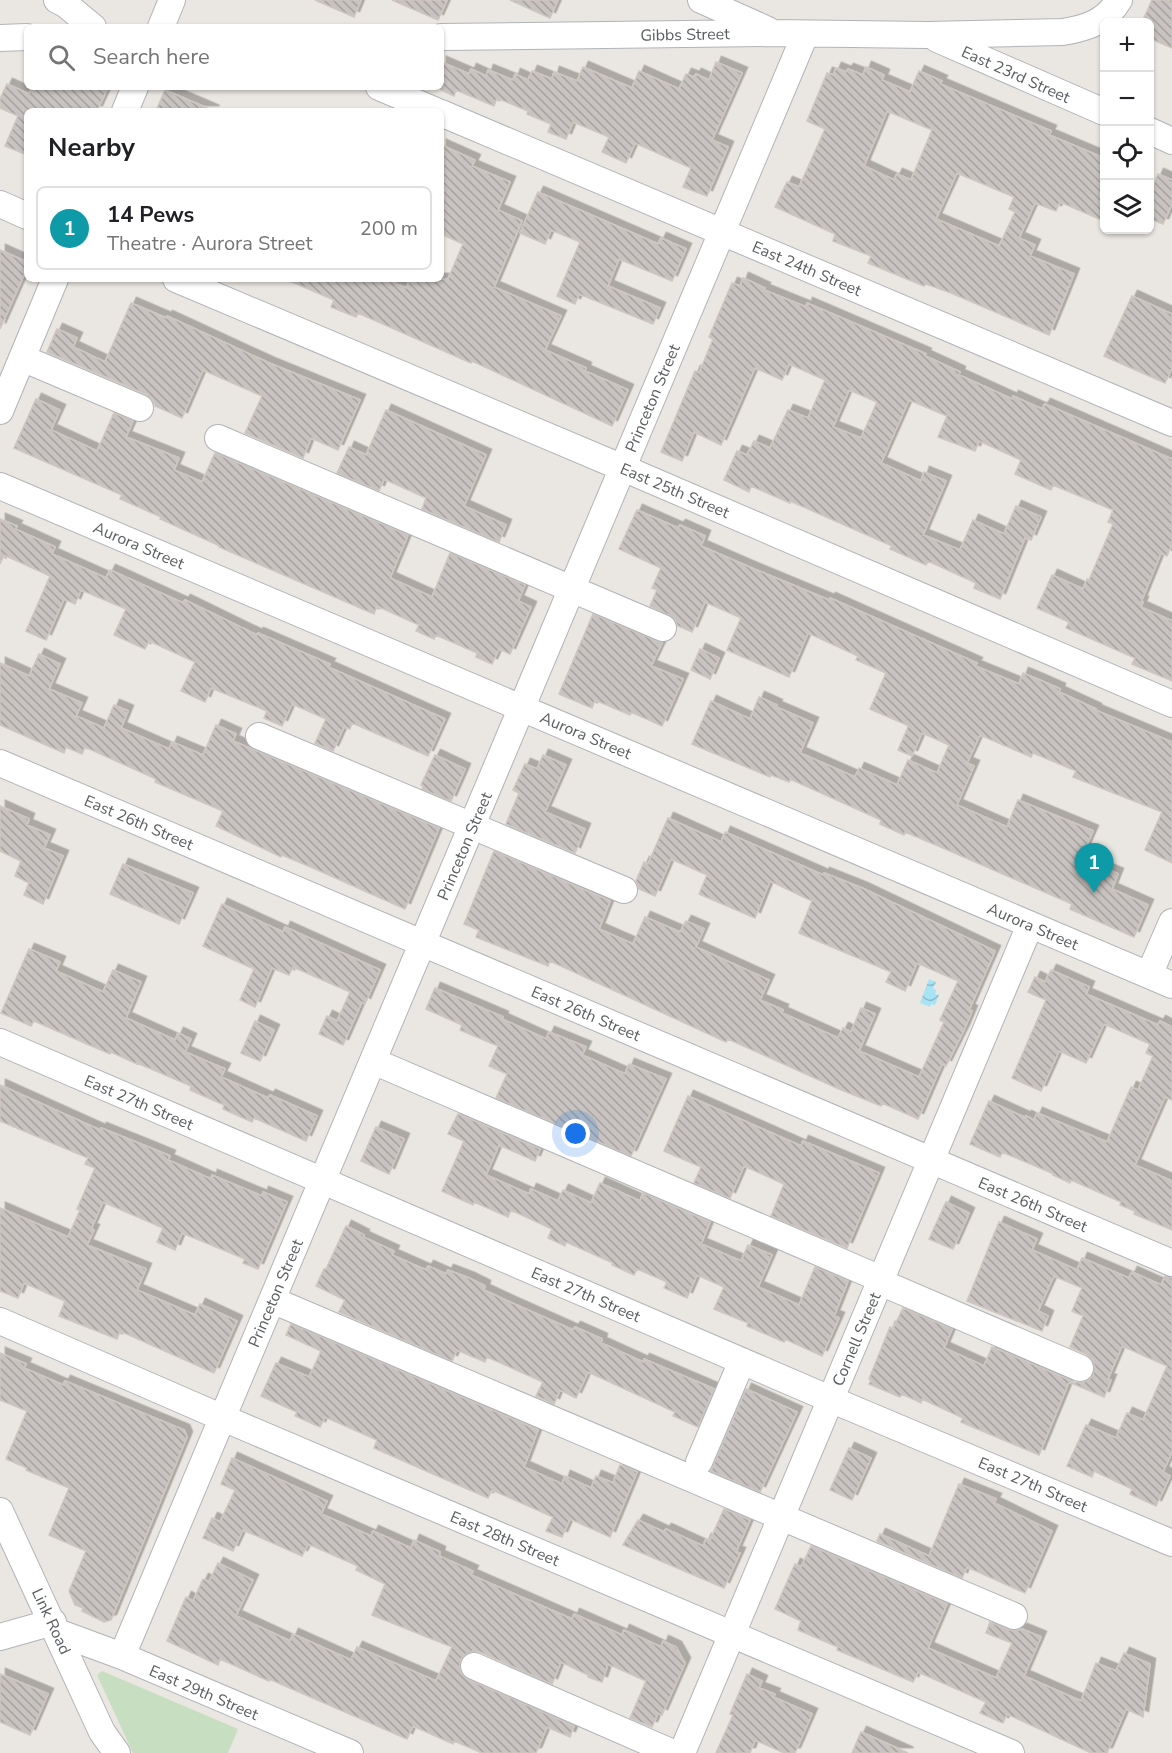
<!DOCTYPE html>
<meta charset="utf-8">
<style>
body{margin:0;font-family:"Nunito Sans",sans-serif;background:#f6f6f6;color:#202124}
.controls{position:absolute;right:18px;top:18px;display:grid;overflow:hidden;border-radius:9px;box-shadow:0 2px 4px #0004}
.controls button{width:54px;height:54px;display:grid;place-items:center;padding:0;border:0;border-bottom:2px solid #e0e0e0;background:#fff;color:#202124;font:30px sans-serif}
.you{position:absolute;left:576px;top:1134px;width:21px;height:21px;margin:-15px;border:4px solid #fff;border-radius:50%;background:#1a73e8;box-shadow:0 0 0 9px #1a73e833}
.badge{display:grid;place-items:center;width:39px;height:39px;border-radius:50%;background:#d14056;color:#fff;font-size:20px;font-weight:700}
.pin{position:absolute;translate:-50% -50px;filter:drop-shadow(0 2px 3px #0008)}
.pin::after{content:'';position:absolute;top:32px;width:21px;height:18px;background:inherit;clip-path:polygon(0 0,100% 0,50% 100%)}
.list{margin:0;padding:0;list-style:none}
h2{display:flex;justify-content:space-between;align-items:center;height:78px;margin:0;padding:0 24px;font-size:26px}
h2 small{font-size:20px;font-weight:400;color:#757577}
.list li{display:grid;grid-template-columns:39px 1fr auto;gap:18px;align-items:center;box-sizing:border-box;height:84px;margin:0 12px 12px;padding:0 12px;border:2px solid #e0e0e0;border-radius:9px}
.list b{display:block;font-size:22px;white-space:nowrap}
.list p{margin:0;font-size:20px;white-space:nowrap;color:#757577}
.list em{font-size:20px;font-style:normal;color:#757577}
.icon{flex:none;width:33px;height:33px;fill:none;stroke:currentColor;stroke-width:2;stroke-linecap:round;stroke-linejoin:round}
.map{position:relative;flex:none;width:1172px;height:1753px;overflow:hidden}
.search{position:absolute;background:#fff;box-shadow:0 2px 4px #0004;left:24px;top:24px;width:420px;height:66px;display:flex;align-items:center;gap:15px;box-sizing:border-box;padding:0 21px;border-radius:9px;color:#757577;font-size:22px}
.panel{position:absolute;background:#fff;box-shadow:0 2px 4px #0004;left:24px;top:108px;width:420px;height:174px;border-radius:9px}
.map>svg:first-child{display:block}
</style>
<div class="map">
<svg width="1172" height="1753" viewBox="0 0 1172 1753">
<defs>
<pattern id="water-waves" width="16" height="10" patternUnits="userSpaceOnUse" patternTransform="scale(1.5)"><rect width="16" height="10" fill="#a8e3f3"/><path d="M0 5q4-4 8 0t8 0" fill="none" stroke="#8cbbc8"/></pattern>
<pattern id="building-back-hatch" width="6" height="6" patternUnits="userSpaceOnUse" patternTransform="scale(1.5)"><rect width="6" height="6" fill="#c8c3c0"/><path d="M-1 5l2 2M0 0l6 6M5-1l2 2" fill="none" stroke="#a5a29f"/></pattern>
<filter id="shadow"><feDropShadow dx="5.5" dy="-5.5" stdDeviation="0" flood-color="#0004"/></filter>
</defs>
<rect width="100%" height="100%" fill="#eae6e1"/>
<path fill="#c7dfc0" d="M102 1671 238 1729 228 1753H133L97 1675Z"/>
<path fill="url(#water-waves)" d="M929 979 936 982 933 989 936 990 935 994 939 995 935 1005 931 1004 930 1007 920 1003Z"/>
<path fill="url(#building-back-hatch)" stroke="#cec6c0" stroke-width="1.5" fill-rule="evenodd" filter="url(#shadow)" d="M315 0H361L354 17Z
M392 0H447L438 20Z
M510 0H558L550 18Z
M1152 0H1172V48L1149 38V22H1142Z
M441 62 469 74 471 69 486 76 488 70 513 80 515 74 528 80 532 71 552 79 554 72 577 81 583 67 632 88 639 71 679 89 686 74 694 77 696 74 709 80 716 62 742 73 712 140 728 147 707 196 683 187 691 168 635 143 626 163 602 152 609 137 573 122 566 139 548 132 551 124 527 114 528 111 497 98 494 106 456 90 454 96 441 90Z
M866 67 884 75 882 80 910 92 919 71 942 81 940 84 1051 131 1049 135 1104 158V221L1060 202 1056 211 1035 203 1019 238 1035 245 1030 256 1074 274 1049 335 951 293 926 284 924 286 868 263 871 256 833 241 835 234 775 207 787 182 799 187 825 129 807 121 827 73 833 75 836 68 846 72 848 69 863 75ZM887 111 932 130 911 180 897 174 894 180 864 166ZM957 173 1014 197 1009 209 1015 212 999 246 936 219Z
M7 84 29 94 32 87H108L97 111H27V155L5 146 18 116 0 108V99Z
M165 90 214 111H156Z
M441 145 475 160 472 166 510 182 498 210 522 221 494 287 561 316 545 350 586 368 585 371 628 390 612 426 472 361 471 363 358 313 356 317 331 307 334 300 285 279H386L406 288 410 279H448L463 244 441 234Z
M1158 174 1172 180V204L1163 224 1150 219 1154 209 1149 206V196Z
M538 192 658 244 661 238 686 249 672 281 619 259 608 286 660 308 653 324 579 294 575 304 557 296 580 242 551 230 545 244 520 233Z
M0 250 27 262V268L0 329Z
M743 278 765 288 764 290 806 307 807 303 926 354 925 356 960 372 959 375 1012 399 1013 396 1042 409 1045 404 1172 459V544L1167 556 1161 553 1141 602H1143L1141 607 1172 621V681L1132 664 1135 658 1066 628 1069 622 1037 608 1052 575 1083 589 1087 579 1089 580 1113 524 1108 522 1113 510 1053 485 1051 490 1015 474 1021 460 979 441 975 451 938 437 947 416 909 400 881 463 921 481 924 472 946 481 923 535 960 550 973 520 1004 534 1016 506 1041 517 1031 540 1025 538 1000 599 974 588 976 583 928 561 926 565 890 549 892 546 790 501V503L751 486 749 492 724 480 737 451 747 455 754 441 770 448 788 410 808 418 825 380 789 364 782 380 755 368 721 445 694 432 682 461 661 452 695 371 699 373 713 339 709 337 732 283 740 286ZM849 390 877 402 861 438 833 427Z
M1132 296 1172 314V368L1165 383 1104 356Z
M131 303 166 318 167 316 269 363 360 400 338 450 311 438 303 458 245 433 262 396 203 370 182 418 155 406 152 399 146 394 47 352 57 329 77 338 73 347 105 362Z
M36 399 60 410 51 430 97 451 114 413 133 421 126 437 179 458 174 470 202 482 215 453 408 535 390 578 432 597 450 553 525 585 518 601 531 607 510 654 499 649 492 664 476 657 477 653 436 635 434 639 416 631 419 625 377 606 374 614 219 547 220 546 160 519 161 517 120 499 122 495 14 448Z
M386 410 486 455 464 506 506 525 499 542 422 509 426 498 384 479 379 491 337 473 349 447 366 455Z
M637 510 678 528 680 525 705 536 701 546 747 566 829 600 830 598 977 663 975 666 1019 684 1023 673 1042 681 1060 689 1059 692 1096 709 1095 710 1172 742V863L1145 850 1162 812 1073 777 1076 771 1033 753 1031 757 980 735 967 763 974 766 957 805 1007 827 1018 800 1093 831 1081 858 1118 874 1112 889 1148 905 1134 937 1070 909 1072 904 943 848 905 832 904 835 880 824 881 820 790 779 789 782 771 775 770 777 692 744 711 701 750 719 759 697 777 705 776 707 813 723 800 753 855 777 859 768 897 785 908 760 937 773 949 745 922 733 912 756 898 750 908 727 907 725 870 709 886 673 856 660 858 656 808 633 789 677 727 650 741 618 705 602 692 632 678 626 675 620 669 615 650 606 657 590 652 588 661 568 619 549Z
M0 519 17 526 15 529 55 547 52 554 106 578 110 570 183 603 185 600 257 635 258 633 330 664 328 667 445 719 428 756 352 723 350 729 344 727 333 751 315 743 326 719 292 704 282 726 264 718 267 711 211 688 205 702 181 691 195 662 149 641 145 649 114 635 126 609 81 590 75 604 64 599 46 640 26 631 50 576 4 555 0 564Z
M593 614 662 643 651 666 683 679 662 726 631 712 630 715 595 700 592 708 559 694Z
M700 649 719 658 710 679 691 670Z
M39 654 60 664 49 689 82 703 76 716 104 728 114 705 128 711 121 728 169 749 172 742 203 755 216 725 236 734 233 741 439 828 405 909 313 868 282 855 281 857 216 826 223 811 155 782 156 779 85 747 82 754 66 747 64 753 0 725V663L29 676Z
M435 755 465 769 451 801 422 789 423 786 421 785Z
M543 755 566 765 545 812 585 829 575 853 506 824 519 793 513 790 525 764 537 769Z
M0 806 29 819 27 825 50 835 44 848 63 856 43 904 24 895 29 883 15 876 21 861 0 851Z
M668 818 721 842 725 832 823 875 824 873 862 888 995 951 969 1010 972 1011 964 1030 946 1066 942 1064 918 1119 882 1103 881 1106 839 1089 728 1039 726 1042 550 961 548 966 476 937 479 930 464 924 494 851 610 901 599 929 633 944 645 917 680 932 686 921 704 929 696 947 769 980 760 1000 783 1010 782 1013 838 1038 843 1028 851 1032 861 1008 875 1014 859 1051 919 1077 944 1022 940 1020 958 981 917 963 905 991 886 982 891 972 799 933 812 901 770 881 755 918 699 894 707 875 671 859 655 896 639 889 636 881 644 862 648 864Z
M123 864 193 893 179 924 110 894Z
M222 904 283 932 285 927 380 970 365 1004 362 1002 343 1045 319 1034 327 1016 337 1021 350 992 293 967 289 975 272 968 255 1007 240 1000 254 969 203 946Z
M29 949 60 962 56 971 103 992 113 970 141 982 126 1018 175 1040 178 1033 191 1039 185 1052 225 1069 221 1077 268 1098 270 1095 317 1116 306 1141 254 1118 252 1122 223 1109 224 1105 190 1090 191 1086 137 1063V1064L111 1052 110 1054 34 1021 31 1026 1 1013Z
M1051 970 1089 987 1086 994 1158 1025 1160 1021 1172 1027V1100L1165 1097 1135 1165 1172 1181V1230L1134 1214 1135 1211 1120 1205 1121 1202 1071 1180 1070 1183 1053 1175 1054 1174 1002 1152 1000 1157 970 1144 989 1101 1026 1118V1116L1034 1120 1037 1113 1107 1142 1131 1087 1138 1090 1153 1056 1146 1053 1150 1044 1104 1024 1086 1063 1059 1051 1041 1091 1012 1078 1046 1000 1028 992 1035 977 1045 982Z
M435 988 503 1017 502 1019 546 1039 549 1032 586 1047 582 1055 625 1074 629 1064 666 1079 631 1156 496 1098 507 1074 489 1066 498 1046 460 1030 462 1025 426 1009Z
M255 1021 274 1030 260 1061 241 1053Z
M0 1085 100 1130 101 1128 151 1148 170 1156 168 1160 211 1179 212 1175 262 1196 263 1192 287 1202 258 1269 243 1263 245 1259 182 1233 175 1250 157 1242 163 1228 103 1202 91 1229 94 1230 87 1245 146 1269 137 1290 195 1315 200 1304 237 1321 214 1373 120 1331 117 1339 59 1316 65 1301 24 1283 18 1298 0 1291V1208L68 1237 80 1210 77 1209 95 1168 85 1164 88 1158 0 1121Z
M688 1096 801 1146 803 1141 879 1173 847 1248 771 1216 784 1184 744 1166 730 1198 694 1183 701 1167 664 1151Z
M458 1114 540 1149 535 1161 499 1145 486 1175 529 1194 531 1189 558 1201 563 1190 591 1203 600 1183 640 1201 643 1193 710 1222 701 1244 741 1261 748 1245 772 1255 758 1287 799 1305 815 1267 848 1281 834 1316 839 1318 822 1356 785 1339 784 1342 747 1326 748 1323 714 1309 724 1287 697 1275 687 1298 664 1288 667 1282 637 1269 634 1275 612 1265 613 1263 566 1242 565 1246 548 1238 552 1229 511 1210 508 1217 474 1202 473 1205 442 1191 464 1141 448 1134Z
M376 1127 404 1139 389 1174 361 1161Z
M946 1202 969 1213 953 1249 929 1239Z
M999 1222 1037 1239 1032 1250 1077 1270 1082 1258 1129 1278 1132 1272 1161 1285 1165 1276 1172 1278V1452L1163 1472 1170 1476 1156 1506 1130 1494 1132 1489 1094 1471 1092 1477 1067 1466 1086 1425 1116 1438 1127 1413 1143 1420 1167 1366 1122 1346 1108 1379 1111 1380 1104 1397 1069 1382 1039 1455 961 1422 963 1418 922 1399 921 1403 902 1394 900 1397 869 1384 871 1380 869 1379 890 1327 893 1329 903 1308 952 1329 944 1348 984 1366 992 1347 1074 1382 1082 1383 1089 1380 1093 1374 1095 1367 1092 1360 1086 1354 1070 1347 1083 1316 1072 1311 1082 1288 1054 1276 1038 1311 1048 1316 1042 1331 967 1301Z
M346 1226 364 1235 363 1237 394 1251 392 1255 426 1270 428 1266 446 1274 448 1270 469 1278 485 1286 484 1290 512 1303 573 1330 575 1327 602 1339 601 1343 643 1362 644 1359 714 1389 698 1427 673 1416 675 1412 588 1372 576 1398 560 1390 554 1404 536 1396 543 1382 487 1357 485 1362 457 1350 452 1361 339 1312 345 1300 316 1286 324 1269H326Z
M291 1324 538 1430 524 1467 562 1484 565 1476 591 1488 596 1476 613 1483 620 1465 637 1472 610 1537 570 1519 562 1537 546 1531 553 1517 492 1490 488 1498 449 1481 374 1448 377 1440 325 1417 320 1427 295 1416 297 1412 261 1396 276 1363 309 1377 321 1351 286 1335Z
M0 1353 26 1364 24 1368 63 1385 65 1381 184 1430 187 1437 111 1620 104 1622 82 1611 83 1608 75 1605 69 1591 86 1551 49 1535 69 1488 26 1470 27 1468 6 1459 27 1411 0 1400Z
M746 1389 797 1412 760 1492 711 1471Z
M849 1448 871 1458 852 1500 830 1490Z
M232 1458 327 1501 321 1514 371 1536 373 1531 411 1548 414 1540 440 1552 439 1556 473 1571 471 1575 572 1619 574 1614 622 1635 624 1630 661 1647 663 1641 676 1647 685 1663 662 1715 658 1713 652 1727 630 1718 646 1681 608 1664 602 1682 588 1677V1675L561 1662 552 1684 480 1652 472 1651 466 1654 461 1659 459 1667 462 1674 467 1679 574 1726 570 1737 547 1727 536 1753H482L454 1741 453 1744 413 1726 407 1739 269 1679V1681L220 1659 218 1665 167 1641 186 1597 193 1601 203 1579 209 1582 218 1563 253 1580 236 1616 290 1641 293 1634 351 1660 357 1647 436 1681 452 1647 372 1615 385 1584 356 1570 358 1566 308 1544 302 1556 243 1530 233 1551 203 1538 212 1518 220 1522 235 1490 221 1484Z
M959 1484 996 1499 994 1503 1052 1531 1025 1593 967 1567 962 1578 877 1541 880 1534 929 1556Z
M724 1509 750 1520 736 1552 740 1553 724 1588 623 1545 638 1520 664 1532 666 1529 703 1546 706 1539 710 1540Z
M811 1546 947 1604 928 1648 996 1678 1012 1643 986 1633 990 1622 1009 1630 1015 1631 1022 1629 1041 1637 1024 1676 1081 1701 1096 1663 1116 1671 1124 1653 1150 1664 1143 1717 1126 1709 1107 1753H1091L1007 1714 1003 1723 980 1713 986 1702 918 1672 913 1682 837 1650 838 1647 798 1630 801 1621 775 1609 795 1564 801 1567Z
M0 1674 48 1694 30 1735 0 1722Z
M747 1674 762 1681 759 1688 775 1694 773 1697 812 1714 795 1753H784L755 1740 750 1753H716L733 1715 730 1714Z
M861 1732 908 1753H852Z"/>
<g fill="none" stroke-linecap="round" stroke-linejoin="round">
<g stroke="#b1b4b7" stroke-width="28">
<path id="minor" d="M57 0 65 4 93 27
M701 0 768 30
M161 27 172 0
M441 37 774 33 928 35 1063 32C1087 28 1106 22 1119 0
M0 38 27 37
M937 39 1104 112
M379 87 436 111
M125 111 135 87
M441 113 1172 423
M1150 131 1172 141
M0 204 27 216
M176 279 623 468 1172 704
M22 358 140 408
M0 411 55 279
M218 438 663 628
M0 486 1172 985
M259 736 624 890
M0 763 1172 1263
M1149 975 1172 922
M0 1042 830 1399 1172 1543
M373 1061 881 1279
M880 1282 1080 1368
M272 1300 1014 1616
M0 1321 223 1418 1011 1753
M699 1462 742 1361
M0 1511 102 1732 117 1753
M57 1632 122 1656 350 1753
M0 1637 53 1622
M122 1656 805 35
M474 1666 673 1753
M682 1753 1030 925"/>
</g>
<use href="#minor" stroke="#fff" stroke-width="26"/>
</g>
<g text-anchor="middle" stroke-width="4.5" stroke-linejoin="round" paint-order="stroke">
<g font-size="16" fill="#595e60" stroke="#fff">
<text transform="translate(685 34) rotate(-1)" y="6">Gibbs Street</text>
<text transform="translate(1016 74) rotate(24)" y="6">East 23rd Street</text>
<text transform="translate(807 268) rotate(23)" y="6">East 24th Street</text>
<text transform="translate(652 398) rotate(-67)" y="6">Princeton Street</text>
<text transform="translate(675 490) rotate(23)" y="6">East 25th Street</text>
<text transform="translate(139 545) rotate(23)" y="6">Aurora Street</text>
<text transform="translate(586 735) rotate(23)" y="6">Aurora Street</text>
<text transform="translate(139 822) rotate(23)" y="6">East 26th Street</text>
<text transform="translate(464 846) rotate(-67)" y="6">Princeton Street</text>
<text transform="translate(1033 926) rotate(23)" y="6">Aurora Street</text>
<text transform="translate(586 1013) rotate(23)" y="6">East 26th Street</text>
<text transform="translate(139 1102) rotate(23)" y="6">East 27th Street</text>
<text transform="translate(1033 1204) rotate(23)" y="6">East 26th Street</text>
<text transform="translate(275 1293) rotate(-67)" y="6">Princeton Street</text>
<text transform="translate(586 1294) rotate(23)" y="6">East 27th Street</text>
<text transform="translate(856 1339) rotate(-67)" y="6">Cornell Street</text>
<text transform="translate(1033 1484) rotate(23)" y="6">East 27th Street</text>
<text transform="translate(505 1538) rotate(23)" y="6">East 28th Street</text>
<text transform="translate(52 1621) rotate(65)" y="6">Link Road</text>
<text transform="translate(204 1692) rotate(23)" y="6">East 29th Street</text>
</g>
</g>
</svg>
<div class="controls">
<button>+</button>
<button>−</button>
<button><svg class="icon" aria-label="locate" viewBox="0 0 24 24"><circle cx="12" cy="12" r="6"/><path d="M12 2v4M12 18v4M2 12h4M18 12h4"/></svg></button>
<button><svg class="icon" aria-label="layers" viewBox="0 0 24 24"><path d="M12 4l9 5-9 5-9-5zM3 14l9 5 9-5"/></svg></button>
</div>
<div class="you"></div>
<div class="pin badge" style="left:1094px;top:893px;background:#0f9aa8">1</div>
<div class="search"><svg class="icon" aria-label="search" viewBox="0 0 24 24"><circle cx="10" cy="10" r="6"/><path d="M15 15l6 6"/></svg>Search here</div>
<section class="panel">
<h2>Nearby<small></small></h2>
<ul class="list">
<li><span class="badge" style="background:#0f9aa8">1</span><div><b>14 Pews</b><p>Theatre · Aurora Street</p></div><em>200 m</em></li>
</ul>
</section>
</div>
